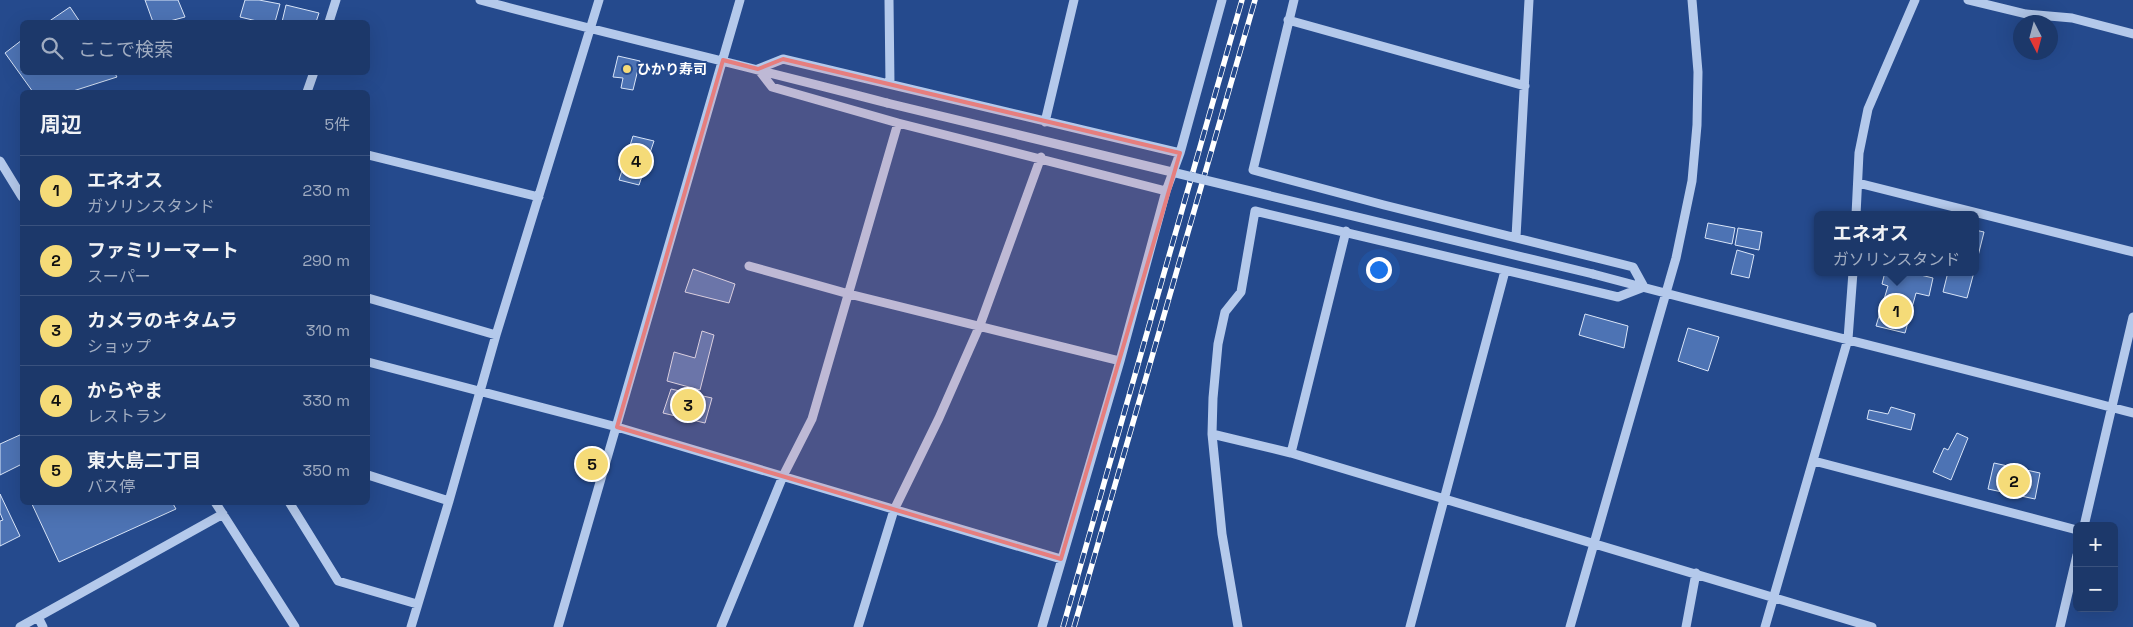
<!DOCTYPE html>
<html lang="ja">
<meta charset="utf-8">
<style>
body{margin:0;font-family:"Space Grotesk","Noto Sans JP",sans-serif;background:#253f70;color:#f1f3f6}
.controls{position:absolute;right:15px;bottom:15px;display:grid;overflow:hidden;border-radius:8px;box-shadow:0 5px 20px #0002}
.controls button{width:45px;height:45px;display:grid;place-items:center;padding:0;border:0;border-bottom:1px solid #3a527e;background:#1c386a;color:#f1f3f6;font:25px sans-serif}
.compass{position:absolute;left:2013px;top:15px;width:45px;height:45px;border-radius:50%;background:#1c386a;box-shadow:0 5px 20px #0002;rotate:174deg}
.you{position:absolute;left:1378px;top:269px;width:18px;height:18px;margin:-12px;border:4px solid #fff;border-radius:50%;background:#1a73e8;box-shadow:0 0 0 8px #1a73e833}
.badge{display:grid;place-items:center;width:32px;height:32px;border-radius:50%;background:#f5db78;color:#111;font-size:16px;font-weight:700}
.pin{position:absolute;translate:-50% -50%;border:2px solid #fff;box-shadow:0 1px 5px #0006}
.popup{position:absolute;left:1814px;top:211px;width:165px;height:65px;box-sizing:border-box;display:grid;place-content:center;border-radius:8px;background:#1c386a;filter:drop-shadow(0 1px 4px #0005);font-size:16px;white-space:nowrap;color:#a0acc1}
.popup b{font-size:19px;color:#f1f3f6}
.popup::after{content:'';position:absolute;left:50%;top:100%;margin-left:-10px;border:10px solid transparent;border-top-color:#1c386a}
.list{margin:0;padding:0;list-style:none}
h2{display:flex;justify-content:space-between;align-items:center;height:65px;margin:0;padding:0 20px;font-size:21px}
h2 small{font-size:16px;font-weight:400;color:#a0acc1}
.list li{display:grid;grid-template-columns:32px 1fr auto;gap:15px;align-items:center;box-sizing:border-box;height:70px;padding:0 20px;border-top:1px solid #3a527e}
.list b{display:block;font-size:19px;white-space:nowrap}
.list p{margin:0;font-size:16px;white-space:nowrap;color:#a0acc1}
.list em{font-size:16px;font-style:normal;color:#a0acc1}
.icon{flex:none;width:28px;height:28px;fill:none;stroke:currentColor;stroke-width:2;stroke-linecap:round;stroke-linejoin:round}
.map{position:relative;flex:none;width:2133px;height:627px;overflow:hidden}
.search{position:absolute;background:#1c386a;box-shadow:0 5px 20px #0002;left:20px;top:20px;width:350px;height:55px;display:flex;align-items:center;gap:12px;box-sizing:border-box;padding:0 18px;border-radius:8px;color:#a0acc1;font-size:19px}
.panel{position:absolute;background:#1c386a;box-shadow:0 5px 20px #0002;left:20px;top:90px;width:350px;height:415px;border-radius:8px}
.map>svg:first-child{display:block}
</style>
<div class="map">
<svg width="2133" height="627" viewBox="0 0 2133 627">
<rect width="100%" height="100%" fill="#254a8d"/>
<path fill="#4d73b4" stroke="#d9e5f8" d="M145 0H178L185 17 166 22H153Z
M245 0H259L280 4 275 22H261L240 17Z
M286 5 319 13 316 22H282Z
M70 7 80 22H48Z
M22 40V72H114L117 77 70 92H33L5 53Z
M618 56 640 61 633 90 621 88 623 78 613 77Z
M633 136 654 141 639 185 619 180Z
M1708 223 1735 228 1732 244 1705 238Z
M1738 228 1762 232 1759 250 1735 245Z
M1975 230 1984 232 1975 268Z
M1737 250 1754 255 1749 278 1731 274Z
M693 269 735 284 729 303 685 292Z
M1885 272H1908L1933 278 1929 296 1916 293 1905 333 1876 326 1888 286 1882 284Z
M1948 272H1974L1967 298 1943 292Z
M1585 314 1628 326 1624 348 1579 335Z
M1688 328 1719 337 1708 371 1678 361Z
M702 331 714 335 700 390 667 381 674 352 695 358Z
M671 389 712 398 705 423 663 413Z
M1891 407 1915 414 1911 430 1867 419 1869 410 1888 414Z
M1957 433 1968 438 1951 480 1933 472 1944 448 1948 450Z
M22 434V464L0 475V444Z
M1994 463 2040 473 2035 499 1988 489Z
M0 494 20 536 0 546V521L3 520 0 513Z
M31 502H172L176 509 59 562Z"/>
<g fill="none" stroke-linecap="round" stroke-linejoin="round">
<path stroke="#b4c9eb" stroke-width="9" d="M480 0C615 36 751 67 887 103
M889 0 890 84
M1968 0 2026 14 2072 18 2133 34
M1288 20 1525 86
M329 22 336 0
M307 92 314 72
M1045 122 1074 0
M368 155 539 197
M0 161 22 197
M1858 183 2133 252
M1166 191 898 123 772 87 758 69 783 59 1180 153
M1856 215 1859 153 1868 109 1915 0
M1516 237 1529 0
M749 266 849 294 1120 361
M1593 274C1772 322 1953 365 2133 413
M368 298 496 335
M368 362 617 427 1061 559
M1212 434 1291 453 1872 627
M1291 453 1346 231
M1814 461 2077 530
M368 475 449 501
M215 502 295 627
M289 502 338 581 417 604
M2084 526 2133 317
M38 617 43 627
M20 627 223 514
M411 627 449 501 496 335 599 0
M558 627 740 0
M721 627 783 476 812 419 898 123
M858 627 894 510 939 418 980 325 1041 157
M1042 627 1120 361 1166 191 1180 153 1222 0
M1238 627 1222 534 1212 434 1213 398 1218 344 1225 312 1241 292 1255 211 1618 297 1644 287 1633 267 1384 205 1253 170 1294 0
M1410 627 1505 271
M1570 627 1676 258 1692 181 1697 125 1698 72 1692 0
M1686 627 1696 573
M1765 627 1848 339 1853 272
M2060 627 2077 555"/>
<g stroke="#fff" stroke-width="5.5">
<path id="rail" d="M1063 627 1242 0
M1074 627 1255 0"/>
</g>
<use href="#rail" stroke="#254a8d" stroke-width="4" stroke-dasharray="11" stroke-linecap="butt"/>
<path stroke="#b4c9eb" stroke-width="9" d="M887 103 1593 274"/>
</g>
<path fill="#e67e7e" fill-opacity="0.2" stroke="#e67e7e" stroke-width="4" stroke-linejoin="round" d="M783 59 1180 153 1061 559 617 427 723 60 758 69Z"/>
<circle fill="#f5db78" stroke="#254a8d" stroke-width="2" cx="627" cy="69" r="5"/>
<g text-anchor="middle" stroke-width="4" stroke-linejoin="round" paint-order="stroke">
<g font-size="14" font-weight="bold" fill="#fff" stroke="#254a8d" text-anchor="start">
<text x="637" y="74">ひかり寿司</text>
</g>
</g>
</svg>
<div class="controls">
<button>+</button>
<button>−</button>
</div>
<svg class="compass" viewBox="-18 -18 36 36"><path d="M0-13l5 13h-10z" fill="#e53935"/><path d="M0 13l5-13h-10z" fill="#a0acc1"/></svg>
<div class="you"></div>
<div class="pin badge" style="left:1896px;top:311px">1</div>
<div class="popup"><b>エネオス</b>ガソリンスタンド</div>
<div class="pin badge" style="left:2014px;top:481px">2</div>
<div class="pin badge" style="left:688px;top:405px">3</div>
<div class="pin badge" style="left:636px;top:161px">4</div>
<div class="pin badge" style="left:592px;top:464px">5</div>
<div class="search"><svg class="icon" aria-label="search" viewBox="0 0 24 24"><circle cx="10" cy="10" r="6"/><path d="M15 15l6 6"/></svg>ここで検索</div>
<section class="panel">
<h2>周辺<small>5件</small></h2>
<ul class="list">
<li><span class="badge">1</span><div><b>エネオス</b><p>ガソリンスタンド</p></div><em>230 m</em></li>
<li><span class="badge">2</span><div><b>ファミリーマート</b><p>スーパー</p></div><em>290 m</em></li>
<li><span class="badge">3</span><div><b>カメラのキタムラ</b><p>ショップ</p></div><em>310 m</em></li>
<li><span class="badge">4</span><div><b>からやま</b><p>レストラン</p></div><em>330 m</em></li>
<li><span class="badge">5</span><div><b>東大島二丁目</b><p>バス停</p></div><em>350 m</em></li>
</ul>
</section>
</div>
